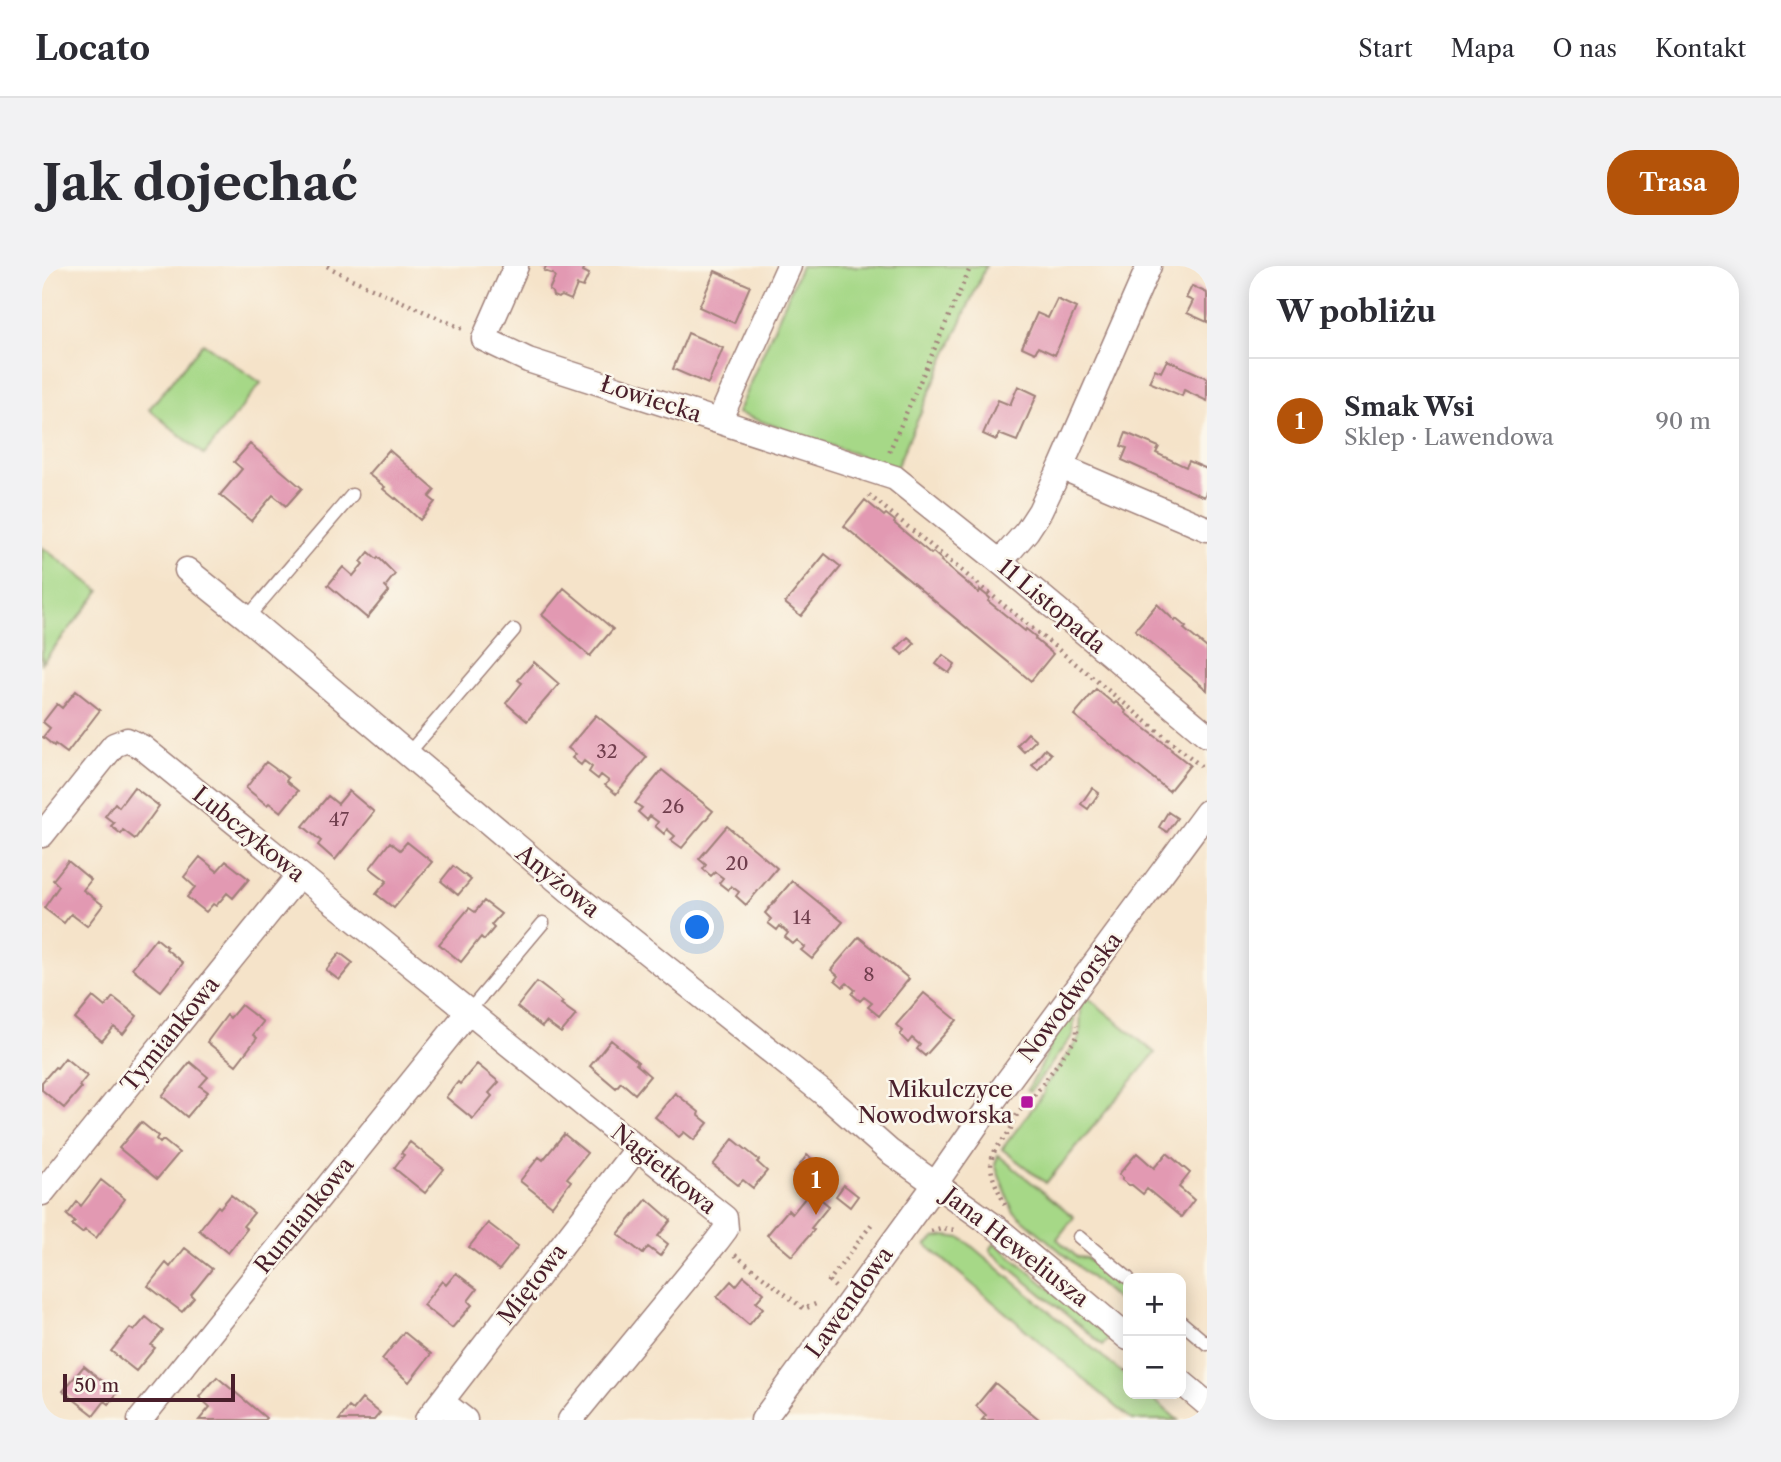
<!DOCTYPE html>
<html lang="pl">
<meta charset="utf-8">
<style>
body{margin:0;font-family:"Libre Caslon Text",serif;background:#f2f2f3;color:#2b2b33}
.controls{position:absolute;right:21px;bottom:21px;display:grid;overflow:hidden;border-radius:14px;box-shadow:0 4px 18px #0003}
.controls button{width:63px;height:63px;display:grid;place-items:center;padding:0;border:0;border-bottom:2px solid #e1e1e2;background:#fff;color:#2b2b33;font:35px sans-serif}
.scale{position:absolute;left:21px;bottom:18px;width:172px;box-sizing:border-box;padding-left:7px;border:4px solid #4a1f2b;border-top:0;font-size:19px;line-height:24px;white-space:nowrap;color:#4a1f2b;-webkit-text-stroke:5px #fbf7ec;paint-order:stroke}
.you{position:absolute;left:656px;top:662px;width:24px;height:24px;margin:-18px;border:5px solid #fff;border-radius:50%;background:#1a73e8;box-shadow:0 0 0 10px #1a73e833}
.badge{display:grid;place-items:center;width:46px;height:46px;border-radius:50%;background:#b45309;color:#fff;font-size:23px;font-weight:700}
.pin{position:absolute;translate:-50% -58px;filter:drop-shadow(0 2px 4px #0008)}
.pin::after{content:'';position:absolute;top:37px;width:24px;height:21px;background:inherit;clip-path:polygon(0 0,100% 0,50% 100%)}
.list{margin:0;padding:0;list-style:none}
h2{display:flex;justify-content:space-between;align-items:center;height:91px;margin:0;padding:0 28px;font-size:30px}
h2 small{font-size:23px;font-weight:400;color:#7c7c81}
.list li{display:grid;grid-template-columns:46px 1fr auto;gap:21px;align-items:center;box-sizing:border-box;height:126px;padding:0 28px;border-top:2px solid #e1e1e2}
.list b{display:block;font-size:26px;white-space:nowrap}
.list p{margin:0;font-size:23px;white-space:nowrap;color:#7c7c81}
.list em{font-size:23px;font-style:normal;color:#7c7c81}
.map{position:relative;flex:none;width:1165px;height:1154px;overflow:hidden;border-radius:28px}
header{display:flex;align-items:center;gap:42px;box-sizing:border-box;height:98px;padding:0 35px;background:#fff;border-bottom:2px solid #e1e1e2}
header strong{font-size:33px}
nav{display:flex;gap:38px;margin-inline-start:auto;font-size:24px}
.intro{display:flex;align-items:center;justify-content:space-between;box-sizing:border-box;height:168px;padding:0 42px}
h1{margin:0;font-size:49px}
.button{padding:18px 32px;border-radius:28px;background:#b45309;color:#fff;font-size:24px;font-weight:700}
main{display:flex;gap:42px;padding:0 42px}
aside{flex:1;background:#fff;border-radius:28px;box-shadow:0 4px 18px #0003}
.map>svg:first-child{display:block}
</style>
<header>
<strong>Locato</strong>
<nav><a>Start</a><a>Mapa</a><a>O nas</a><a>Kontakt</a></nav>
</header>
<div class="intro"><h1>Jak dojechać</h1><a class="button">Trasa</a></div>
<main>
<div class="map">
<svg width="1165" height="1154" viewBox="0 0 1165 1154">
<rect width="100%" height="100%" fill="#fbf7ec"/>
<filter id="ink" filterUnits="userSpaceOnUse"><feTurbulence type="fractalNoise" baseFrequency=".0143" numOctaves="2"/><feDisplacementMap in="SourceGraphic" scale="14" xChannelSelector="R" yChannelSelector="G"/><feConvolveMatrix kernelMatrix="1 2 1 2 8 2 1 2 1" color-interpolation-filters="sRGB"/></filter>
<filter id="wash" filterUnits="userSpaceOnUse"><feTurbulence type="fractalNoise" baseFrequency=".00686" numOctaves="4" result="noise"/><feDisplacementMap in="SourceGraphic" scale="28" xChannelSelector="R" yChannelSelector="G"/><feGaussianBlur stdDeviation="1.57" result="paint"/><feColorMatrix in="noise" values="0 0 0 0 0 0 0 0 0 0 0 0 0 0 0 0 0 1.4 0 .05"/><feComposite in="paint" operator="in"/></filter>
<g filter="url(#wash)">
<rect width="100%" height="100%" fill="#f5e3c9"/>
<path fill="#a6d887" stroke="#787c59" stroke-width="2" d="M759 0H944L854 202 695 147Z
M161 77 219 117 162 189 107 143Z
M0 281 58 325 0 397Z
M1044 730 1113 787 1004 917 960 883 1002 827 1003 820 1038 771 1039 738Z
M1033 740 1031 769 988 826 985 824 997 805 1015 764Z
M956 889 1032 951 1015 973 1035 991 1045 992 1086 1026V1043L971 945 953 899Z
M904 970 919 972 926 977 1086 1112V1128H1105L1136 1154H1090L884 979 893 972Z
M953 977 1067 1072 1061 1079 949 986V982Z"/>
<g id="blocks">
<path fill="#e299b2" d="M504 0H543L541 5 547 8 541 21 535 19 529 34 520 30 516 32 511 30 510 26 507 24 513 11 511 8 502 5Z
M673 5 708 20 692 57 657 41Z
M1150 20 1165 27V56L1145 47 1151 35 1144 32Z
M1015 33 1034 42 1013 89 996 81 993 87 980 81 995 47 1006 52Z
M646 67 681 82 666 118 631 103Z
M1125 94 1165 112V135L1142 124 1140 130 1107 116 1113 103 1119 106Z
M976 120 995 129 975 175 957 168 954 174 941 168 956 134 968 139Z
M1084 167 1117 181 1114 187 1144 201 1147 195 1165 203V224L1162 231 1080 194 1085 182 1079 180Z
M208 178 260 222 244 240 231 229 209 255 178 229 200 203 192 196Z
M347 184 393 224 387 231 393 236 378 254 354 232 353 233 341 223 343 221 326 208Z
M823 234 842 250 844 248 853 255 852 257 889 288 891 286 900 294 899 295 937 327 938 324 948 332 946 335 983 365 984 363 994 371 993 373 1011 388 989 415 802 260Z
M327 286 335 293 336 291 353 308 343 321 347 325 325 352 286 319 301 301 311 310 321 298 319 296Z
M783 288 799 301 759 350 743 337Z
M522 322 571 363 548 390 500 349Z
M1115 338 1133 355 1134 353 1144 361 1142 363 1165 382V424L1093 364Z
M866 371 873 377 861 389 854 383Z
M901 389 913 398 907 407 894 398Z
M492 396 517 418 485 455 464 437 480 417 476 414Z
M1054 423 1072 438 1074 436 1084 445 1083 447 1130 483 1129 484 1148 499 1127 525 1032 449Z
M34 425 58 444 25 487 13 478 12 480 1 471 8 462 1 456 15 438 20 442Z
M554 449 605 491 574 528 563 519 567 515 559 509 556 513 547 506 550 501 542 495 539 499 530 492 534 488 526 482Z
M986 467 994 474 982 486 975 479Z
M1003 483 1009 488 996 504 990 499Z
M224 496 246 512 244 515 256 525 239 546 227 537 225 539 204 522Z
M620 504 671 545 640 582 629 574 633 570 625 563 622 568 613 560 616 556 608 550 605 554 596 546 600 542 593 537Z
M92 521 117 540 93 573 81 564 79 568 69 560 72 557 63 550 73 537 77 541Z
M1050 522 1057 527 1046 543 1039 538Z
M307 525 332 546 293 594 276 579 279 575 261 560 286 530 296 538Z
M1126 546 1135 552 1125 566 1117 561Z
M685 560 735 602 704 639 694 630 697 626 689 620 686 624 677 617 681 612 673 606 669 610 661 603 664 599 657 593Z
M348 576 358 584 365 576 390 596 352 642 334 628 345 615 328 602Z
M158 591 175 605 184 595 207 613 191 632 185 627 174 640 171 638 164 646 145 631 153 621 142 611Z
M26 595 49 614 41 624 61 639 45 660 29 648 22 657 2 642 17 620 11 614Z
M411 600 429 614 416 629 399 615Z
M750 615 801 656 770 693 759 684 763 681 755 674 751 678 743 671 746 667 738 660 735 664 726 657 729 653 723 647Z
M442 635 459 648 449 659 452 662 442 674 439 671 419 696 397 678 427 642 433 646Z
M817 671 867 713 837 750 826 741 830 737 822 731 818 735 810 728 813 724 805 717 801 721 793 714 796 710 789 704Z
M114 672 125 681 124 683 141 697 119 725 90 702Z
M298 687 311 697 297 714 284 704Z
M495 716 521 736 519 738 534 749 519 767 504 756 500 761 475 741Z
M882 727 915 754 883 790 875 783 878 779 870 772 866 777 858 769 861 765 854 759Z
M51 731 63 741 71 731 95 750 81 768 72 761 60 775 33 753Z
M199 739 221 756 211 769 215 772 194 799 165 776 185 749 188 752Z
M569 774 596 796 594 798 608 810 593 828 579 816 574 822 548 800Z
M23 792 45 810 37 820 39 822 22 842 0 824V816L13 801 15 802Z
M148 796 166 811 158 820 166 826 145 851 120 830Z
M435 798 457 816 447 827 450 830 431 853 404 831 416 816 418 818Z
M633 827 657 846 656 849 666 857 652 874 642 866 637 871 613 851Z
M99 856 116 870 114 873 118 877 121 874 137 887 115 913 77 882Z
M522 868 545 887 525 912 529 915 510 940 478 915 497 891 501 894Z
M691 873 717 894 715 896 725 905 711 922 701 914 696 919 671 899Z
M368 876 402 903 383 927 352 902 362 889 359 887Z
M1095 887 1112 902 1125 887 1148 907 1137 921 1152 934 1139 951 1105 923 1101 928 1090 919H1087L1080 914V911L1077 908Z
M765 889 776 897 762 915 752 907Z
M59 914 83 933 54 972 43 964 40 967 30 959 33 956 25 949 35 936 39 940Z
M802 919 816 930 808 941 794 930Z
M769 925 787 940 769 962 772 964 750 990 725 969 746 944 750 948Z
M189 929 212 947 201 960 205 963 186 987 157 964 176 940 178 942Z
M605 933 629 954 616 970 626 978 618 990 606 981 601 988 576 968Z
M446 957 476 980 457 1004 427 981Z
M143 982 170 1003 149 1029 152 1032 140 1046 106 1020 124 997 128 1001Z
M414 1007 435 1023 426 1035 430 1039 410 1062 381 1039 400 1015 404 1019Z
M702 1010 722 1027 714 1036 721 1042 707 1059 675 1031 689 1015 694 1020Z
M104 1051 121 1065 109 1079 113 1082 94 1105 69 1085 88 1062 92 1065Z
M362 1066 389 1088 367 1116 340 1093Z
M42 1100 75 1127 67 1138 63 1135 52 1149 21 1125Z
M175 1111 224 1152 222 1154H157L168 1141 157 1131Z
M953 1117 998 1154H940L944 1149 934 1140Z
M320 1133 338 1147 332 1154H297L307 1141 311 1144Z"/>
</g>
</g>
<g filter="url(#ink)">
<use href="#blocks" fill-opacity="0" stroke="#a0817a" stroke-width="2"/>
<g fill="none" stroke-linecap="round" stroke-linejoin="round">
<g stroke="#a0817a" stroke-width="15">
<path id="lane" d="M205 352 310 229
M365 489 472 364
M427 745 501 657
M1037 971 1086 1012
M1139 1056 1165 1078"/>
</g>
<g stroke="#a0817a" stroke-width="27">
<path id="street" d="M474 0 442 73 486 94 853 212 958 296 1165 469
M677 155 747 0
M1019 201 1165 263
M958 296 985 265 998 245 1019 201 1107 0
M145 304 205 352 528 625 780 826 847 885 956 963 1086 1072
M0 569 72 479 85 474 100 481 595 882 683 952 684 963 675 975 528 1154
M0 927 257 609
M1139 1116 1165 1138
M400 1136 423 1154
M98 1154 427 745
M385 1154 595 882
M721 1154 887 927 951 835 1165 546"/>
</g>
<path stroke="#a0817a" stroke-width="4.5" stroke-dasharray="2 5" stroke-linecap="butt" d="M285 0 303 10 421 63
M847 186 929 0
M827 229 1165 505
M963 939C955 920 942 902 954 883 959 875 967 868 970 860 974 851 976 843 986 838L1035 771V759
M889 965 899 962 914 964
M693 989 762 1043 776 1037
M793 1021 787 1015 832 955
M1084 1105 1086 1103"/>
<use href="#lane" stroke="#fff" stroke-width="12"/>
<use href="#street" stroke="#fff" stroke-width="24"/>
</g>
</g>
<rect fill="#b5179e" stroke="#fbf7ec" stroke-width="2.5" x="978" y="829" width="14" height="14" rx="3.5"/>
<g text-anchor="middle" stroke-width="5" stroke-linejoin="round" paint-order="stroke">
<g font-size="19" fill="#703e4d">
<text x="565" y="492">32</text>
<text x="631" y="547">26</text>
<text x="297" y="560">47</text>
<text x="695" y="604">20</text>
<text x="760" y="658">14</text>
<text x="827" y="715">8</text>
</g>
<g font-size="23" fill="#4a1f2b" stroke="#fbf7ec">
<text transform="translate(609 133) rotate(18)" y="8">Łowiecka</text>
<text transform="translate(1010 340) rotate(40)" y="8">11 Listopada</text>
<text transform="translate(207 568) rotate(39)" y="8">Lubczykowa</text>
<text transform="translate(516 615) rotate(39)" y="8">Anyżowa</text>
<text transform="translate(1028 731) rotate(-53)" y="8">Nowodworska</text>
<text transform="translate(128 768) rotate(-51)" y="8">Tymiankowa</text>
<text transform="translate(622 903) rotate(39)" y="8">Nagietkowa</text>
<text transform="translate(262 949) rotate(-51)" y="8">Rumiankowa</text>
<text transform="translate(974 981) rotate(38)" y="8">Jana Heweliusza</text>
<text transform="translate(490 1018) rotate(-52)" y="8">Miętowa</text>
<text transform="translate(807 1036) rotate(-54)" y="8">Lawendowa</text>
</g>
<g font-size="23" fill="#4a1f2b" stroke="#fbf7ec" text-anchor="end">
<text x="971" y="831">Mikulczyce<tspan x="971" dy="26">Nowodworska</tspan></text>
</g>
</g>
</svg>
<div class="controls">
<button>+</button>
<button>−</button>
</div>
<div class="scale">50 m</div>
<div class="you"></div>
<div class="pin badge" style="left:774px;top:949px">1</div>
</div>
<aside>
<h2>W pobliżu<small></small></h2>
<ul class="list">
<li><span class="badge">1</span><div><b>Smak Wsi</b><p>Sklep · Lawendowa</p></div><em>90 m</em></li>
</ul>
</aside>
</main>
